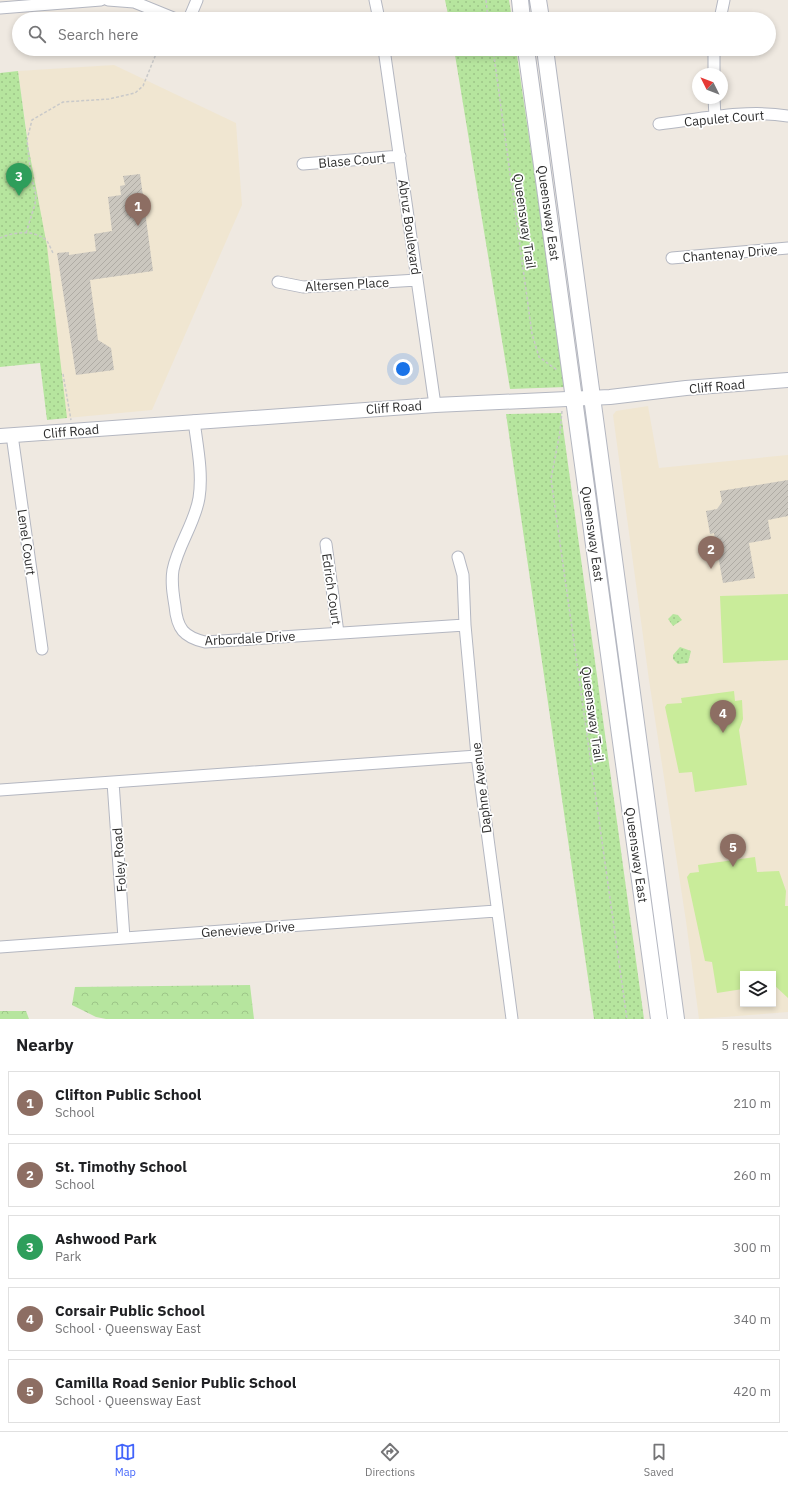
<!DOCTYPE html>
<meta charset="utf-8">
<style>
body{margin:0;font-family:"IBM Plex Sans",sans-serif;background:#f2f2f2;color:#202124}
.controls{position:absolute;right:12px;bottom:12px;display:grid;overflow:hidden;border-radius:0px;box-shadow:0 2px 6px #0003}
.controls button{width:36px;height:36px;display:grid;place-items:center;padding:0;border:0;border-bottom:1px solid #e0e0e0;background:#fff;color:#202124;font:20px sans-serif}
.compass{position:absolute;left:692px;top:68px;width:36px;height:36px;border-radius:50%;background:#fff;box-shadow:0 2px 6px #0003;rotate:312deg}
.you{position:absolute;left:403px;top:369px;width:14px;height:14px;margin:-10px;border:3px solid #fff;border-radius:50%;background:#1a73e8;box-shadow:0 0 0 6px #1a73e833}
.badge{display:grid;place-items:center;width:26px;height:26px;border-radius:50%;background:#4264fb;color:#fff;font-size:13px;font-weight:700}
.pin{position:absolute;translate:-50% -33px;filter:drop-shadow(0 1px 2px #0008)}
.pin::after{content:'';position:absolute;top:21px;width:14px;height:12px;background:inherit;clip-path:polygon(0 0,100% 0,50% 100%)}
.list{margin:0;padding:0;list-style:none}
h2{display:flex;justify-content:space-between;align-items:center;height:52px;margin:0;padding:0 16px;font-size:17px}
h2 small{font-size:13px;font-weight:400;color:#757577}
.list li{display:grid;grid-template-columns:26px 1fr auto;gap:12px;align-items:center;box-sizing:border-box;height:64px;margin:0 8px 8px;padding:0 8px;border:1px solid #e0e0e0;border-radius:0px}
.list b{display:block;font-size:15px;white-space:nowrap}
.list p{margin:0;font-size:13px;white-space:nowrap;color:#757577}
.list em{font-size:13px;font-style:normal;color:#757577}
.icon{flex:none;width:22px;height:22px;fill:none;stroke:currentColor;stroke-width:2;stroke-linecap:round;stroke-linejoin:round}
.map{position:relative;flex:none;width:788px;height:1019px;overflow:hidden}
.search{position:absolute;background:#fff;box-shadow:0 2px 6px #0003;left:12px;right:12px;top:12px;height:44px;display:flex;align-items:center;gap:10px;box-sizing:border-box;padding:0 14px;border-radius:22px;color:#757577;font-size:15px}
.sheet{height:412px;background:#fff}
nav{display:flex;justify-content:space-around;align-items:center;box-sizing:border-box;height:56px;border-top:1px solid #e0e0e0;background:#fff;font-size:11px;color:#757577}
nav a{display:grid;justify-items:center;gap:2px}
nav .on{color:#4264fb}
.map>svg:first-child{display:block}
</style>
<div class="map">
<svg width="788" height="1019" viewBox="0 0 788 1019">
<defs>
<pattern id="grass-dots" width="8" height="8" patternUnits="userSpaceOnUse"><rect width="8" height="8" fill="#b6e59e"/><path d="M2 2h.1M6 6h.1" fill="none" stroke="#9dc588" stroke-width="1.8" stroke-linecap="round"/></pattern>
<pattern id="forest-crowns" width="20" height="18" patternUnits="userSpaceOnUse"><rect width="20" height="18" fill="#b6e59e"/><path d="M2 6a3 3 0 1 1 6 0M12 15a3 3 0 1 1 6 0" fill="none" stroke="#9dc588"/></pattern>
<pattern id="building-hatch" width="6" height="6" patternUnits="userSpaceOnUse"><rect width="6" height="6" fill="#cbc7bf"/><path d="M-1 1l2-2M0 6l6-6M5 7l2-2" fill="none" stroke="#afaba4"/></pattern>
</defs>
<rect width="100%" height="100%" fill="#efe9e1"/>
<path fill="#f0e6d1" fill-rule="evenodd" d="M114 65 236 123 242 205 152 410 67 418 18 71Z
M648 406 659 468 788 455V1012L699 1019 686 921 649 680 613 415 616 411ZM743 974H773V1004H743Z"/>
<path fill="url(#grass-dots)" d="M445 0H509L512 19H449Z
M454 49H516L566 387 510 389Z
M18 71 28 145 47 246 67 418 47 420 40 363 0 367V73Z
M561 413 644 1019H594L506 414Z
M673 614 678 615 682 620 673 626 668 619Z
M680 647 691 651 688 663 678 664 673 659V655Z"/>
<path fill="url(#forest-crowns)" d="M250 985 254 1019H106L96 1017 72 1005 75 987Z
M0 1011H26L29 1019H0Z"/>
<path fill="#c9ec9a" d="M788 594V660L723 663 720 596Z
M734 691 735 701 742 700 743 719 739 730 747 785 695 792 692 772 679 773 665 707 667 704 682 703 681 698Z
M755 857 757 872 779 871 786 891 785 906H788V998L773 984V974H743V989L717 993 712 962 705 961 687 877 690 873 699 872 698 865Z"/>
<path fill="url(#building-hatch)" d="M140 174 153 271 90 280 98 340 111 348 114 370 76 375 57 253 69 252V255L96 251 94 234 112 231 108 197 121 195 120 186 125 185 123 176Z
M788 480V516L768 520 771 539 749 543 755 578 723 583 714 533 710 534 706 511 717 509 722 502 720 491Z"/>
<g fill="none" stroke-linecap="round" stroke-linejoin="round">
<g stroke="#b4b7c1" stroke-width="13">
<path id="minor" d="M108 0 134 2 176 19
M375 0 379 19
M0 8 101 0
M189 19 197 0
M720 19 724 0
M384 49 435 405
M714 49V74
M714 98 715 117
M659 124C701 119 746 109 788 116
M303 164 400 156
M672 258 788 248
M278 282 303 287 417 280
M194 421C197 445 203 473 199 498 195 523 178 545 173 570 171 582 173 594 175 606 177 629 184 637 205 642L465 625
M12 435 42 649
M326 544 338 633
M458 557 463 575 465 625 477 756 512 1019
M113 782 124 938
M0 790 477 756
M0 947 496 911"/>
</g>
<g stroke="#b4b7c1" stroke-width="16">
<path id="tertiary" d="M0 436 435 405 610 397 686 388 788 380"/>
</g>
<g stroke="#b4b7c1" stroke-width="18">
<path id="secondary" d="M520 0 522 19
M538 0 541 19
M526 49 659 1019
M545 49 676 1019"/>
</g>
<path stroke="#c9c9c9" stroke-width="1.5" stroke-dasharray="3 2" stroke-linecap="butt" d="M486 0 488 19
M493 49 532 334 539 357 557 370
M26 233 35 204 36 195 31 176 27 140 32 120 63 102 109 99 135 93 143 86 158 49
M0 238C13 232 35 229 47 241 49 244 51 249 53 253
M63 374 71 420
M562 411 560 432 551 479 627 1019"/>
<use href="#minor" stroke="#fff" stroke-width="11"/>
<use href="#tertiary" stroke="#fff" stroke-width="14"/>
<use href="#secondary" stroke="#fff" stroke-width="16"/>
</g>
<g text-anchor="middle" stroke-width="3.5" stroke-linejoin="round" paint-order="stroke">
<g font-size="13" fill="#2e2e2e" stroke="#fff">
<text transform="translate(724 118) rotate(-5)" y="5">Capulet Court</text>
<text transform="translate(352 160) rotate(-5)" y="5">Blase Court</text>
<text transform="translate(549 213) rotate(82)" y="5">Queensway East</text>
<text transform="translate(525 221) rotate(82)" y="5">Queensway Trail</text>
<text transform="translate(410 227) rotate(82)" y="5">Abruz Boulevard</text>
<text transform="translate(730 253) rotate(-5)" y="5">Chantenay Drive</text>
<text transform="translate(347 284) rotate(-3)" y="5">Altersen Place</text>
<text transform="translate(717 386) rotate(-5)" y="5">Cliff Road</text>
<text transform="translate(394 407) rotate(-4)" y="5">Cliff Road</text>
<text transform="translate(71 431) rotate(-5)" y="5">Cliff Road</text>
<text transform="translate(593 534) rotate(82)" y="5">Queensway East</text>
<text transform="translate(27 542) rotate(82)" y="5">Lenel Court</text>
<text transform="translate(332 589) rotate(82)" y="5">Edrich Court</text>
<text transform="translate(250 638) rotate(-3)" y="5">Arbordale Drive</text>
<text transform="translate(593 714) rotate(82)" y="5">Queensway Trail</text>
<text transform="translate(481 788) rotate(-97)" y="5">Daphne Avenue</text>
<text transform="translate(637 855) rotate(82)" y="5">Queensway East</text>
<text transform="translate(119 860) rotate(-94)" y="5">Foley Road</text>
<text transform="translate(248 929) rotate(-4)" y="5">Genevieve Drive</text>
</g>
</g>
</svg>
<div class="controls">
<button><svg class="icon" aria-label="layers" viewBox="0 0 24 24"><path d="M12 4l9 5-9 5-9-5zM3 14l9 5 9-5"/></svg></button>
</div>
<svg class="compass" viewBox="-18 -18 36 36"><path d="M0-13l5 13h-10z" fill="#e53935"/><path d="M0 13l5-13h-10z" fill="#757577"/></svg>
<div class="you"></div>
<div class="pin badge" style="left:138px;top:226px;background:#8d6e63">1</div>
<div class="pin badge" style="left:711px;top:569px;background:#8d6e63">2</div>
<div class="pin badge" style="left:19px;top:196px;background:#2e9e5b">3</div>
<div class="pin badge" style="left:723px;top:733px;background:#8d6e63">4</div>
<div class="pin badge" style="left:733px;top:867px;background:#8d6e63">5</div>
<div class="search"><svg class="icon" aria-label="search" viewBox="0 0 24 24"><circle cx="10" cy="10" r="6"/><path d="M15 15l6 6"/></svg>Search here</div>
</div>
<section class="sheet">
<h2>Nearby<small>5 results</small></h2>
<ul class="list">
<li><span class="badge" style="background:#8d6e63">1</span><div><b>Clifton Public School</b><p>School</p></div><em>210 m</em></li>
<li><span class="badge" style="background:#8d6e63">2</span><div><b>St. Timothy School</b><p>School</p></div><em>260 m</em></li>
<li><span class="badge" style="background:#2e9e5b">3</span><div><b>Ashwood Park</b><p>Park</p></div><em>300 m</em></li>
<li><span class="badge" style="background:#8d6e63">4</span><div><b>Corsair Public School</b><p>School · Queensway East</p></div><em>340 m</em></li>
<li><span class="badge" style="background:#8d6e63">5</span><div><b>Camilla Road Senior Public School</b><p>School · Queensway East</p></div><em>420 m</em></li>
</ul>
</section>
<nav>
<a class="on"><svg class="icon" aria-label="map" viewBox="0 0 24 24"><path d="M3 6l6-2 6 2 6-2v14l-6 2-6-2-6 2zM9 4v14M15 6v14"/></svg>Map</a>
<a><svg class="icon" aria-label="directions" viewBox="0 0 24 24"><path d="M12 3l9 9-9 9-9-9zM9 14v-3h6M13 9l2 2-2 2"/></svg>Directions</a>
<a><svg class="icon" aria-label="saved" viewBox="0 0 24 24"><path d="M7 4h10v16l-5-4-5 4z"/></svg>Saved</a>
</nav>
